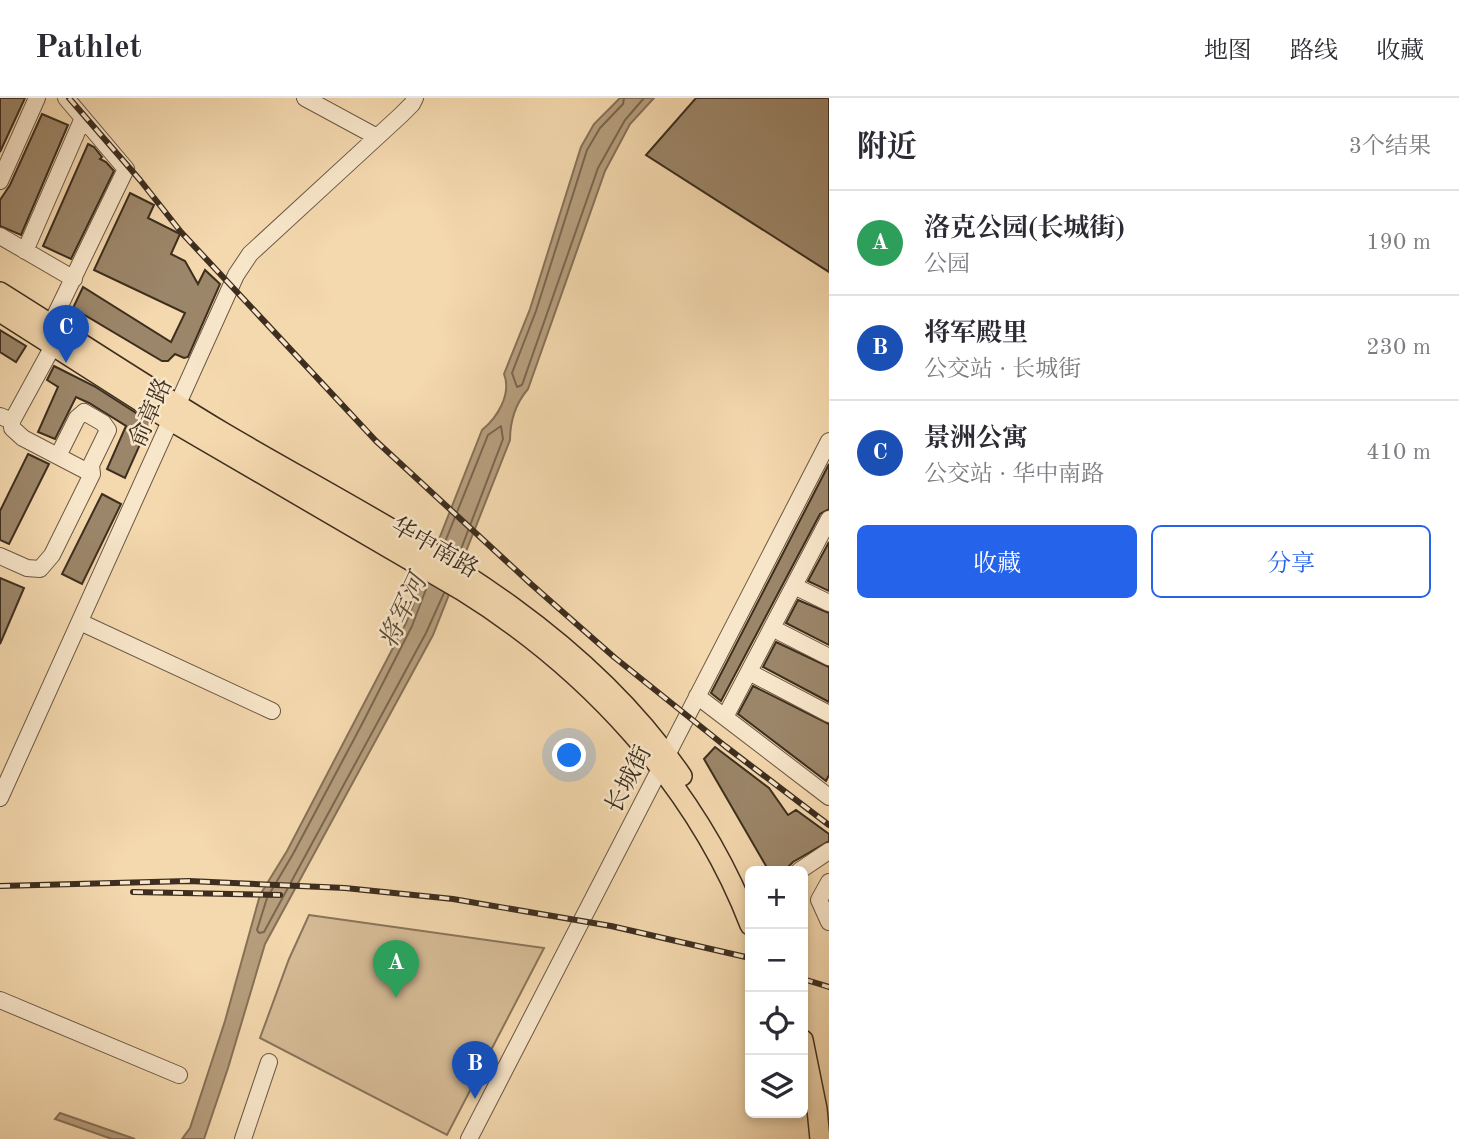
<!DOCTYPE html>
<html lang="zh">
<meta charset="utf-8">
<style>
body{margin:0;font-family:"Old Standard TT","Noto Serif SC",serif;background:#f7f7f7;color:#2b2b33}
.controls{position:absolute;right:21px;bottom:21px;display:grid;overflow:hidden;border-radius:10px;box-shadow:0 4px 10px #0003}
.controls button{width:63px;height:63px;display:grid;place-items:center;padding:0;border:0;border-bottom:2px solid #e1e1e2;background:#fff;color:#2b2b33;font:35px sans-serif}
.you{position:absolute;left:570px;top:658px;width:24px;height:24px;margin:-18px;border:5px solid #fff;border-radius:50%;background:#1a73e8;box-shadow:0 0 0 10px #1a73e833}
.badge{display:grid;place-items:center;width:46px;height:46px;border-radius:50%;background:#2563eb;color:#fff;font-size:23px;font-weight:700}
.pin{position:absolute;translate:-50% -58px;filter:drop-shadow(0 2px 4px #0008)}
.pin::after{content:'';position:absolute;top:37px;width:24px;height:21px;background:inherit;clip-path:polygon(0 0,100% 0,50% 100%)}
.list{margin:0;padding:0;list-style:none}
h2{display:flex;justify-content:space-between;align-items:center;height:91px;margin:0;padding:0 28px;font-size:30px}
h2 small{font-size:23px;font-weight:400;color:#7c7c81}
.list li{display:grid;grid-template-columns:46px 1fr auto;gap:21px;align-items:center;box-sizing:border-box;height:105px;padding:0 28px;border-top:2px solid #e1e1e2}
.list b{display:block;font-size:26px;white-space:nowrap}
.list p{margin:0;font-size:23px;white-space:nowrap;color:#7c7c81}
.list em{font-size:23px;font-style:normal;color:#7c7c81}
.actions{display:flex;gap:14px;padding:21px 28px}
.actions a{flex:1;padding:16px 0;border:2px solid #2563eb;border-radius:10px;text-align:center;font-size:24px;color:#2563eb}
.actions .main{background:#2563eb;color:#fff}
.icon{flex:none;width:38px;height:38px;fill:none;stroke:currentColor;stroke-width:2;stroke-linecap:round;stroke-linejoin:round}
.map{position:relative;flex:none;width:829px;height:1041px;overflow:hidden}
header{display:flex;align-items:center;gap:42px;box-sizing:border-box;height:98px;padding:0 35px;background:#fff;border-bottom:2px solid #e1e1e2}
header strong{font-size:33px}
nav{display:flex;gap:38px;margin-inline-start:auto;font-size:24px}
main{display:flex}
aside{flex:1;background:#fff}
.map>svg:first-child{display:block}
</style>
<header>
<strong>Pathlet</strong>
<nav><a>地图</a><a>路线</a><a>收藏</a></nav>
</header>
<main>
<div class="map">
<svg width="829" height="1041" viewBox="0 0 829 1041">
<rect width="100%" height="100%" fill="#f4d8ae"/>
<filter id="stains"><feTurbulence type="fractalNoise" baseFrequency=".00286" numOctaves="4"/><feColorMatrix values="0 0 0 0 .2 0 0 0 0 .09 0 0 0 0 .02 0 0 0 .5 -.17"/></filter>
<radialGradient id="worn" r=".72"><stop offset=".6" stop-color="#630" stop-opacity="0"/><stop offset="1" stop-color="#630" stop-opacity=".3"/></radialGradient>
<path fill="#d5bb96" stroke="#89745a" stroke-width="2" d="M309 817 544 850 447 1037 260 940 289 861Z"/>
<path fill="#b69e7d" stroke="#867157" stroke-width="2" d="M620 0H654L630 26 605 73 528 291C516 305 510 323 510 342L433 537 265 846 228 970 204 1041H182L190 1030 225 923 260 797 287 753 406 525 482 332C497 320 512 296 504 276L530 211 581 49 594 26Z
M60 1015 135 1041H112L55 1021Z"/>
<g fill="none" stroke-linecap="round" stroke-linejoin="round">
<path stroke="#7a664e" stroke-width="2" d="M624 0 623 6 600 30 587 52 536 213 512 275 517 289 522 287 598 70 625 22 644 0
M443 449 488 337 501 328 503 341 458 459
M428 486 412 528 361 628 293 756 267 800 257 832 259 835 264 834 426 535 444 495"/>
</g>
<path fill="#9c8669" stroke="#3d2e1f" stroke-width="2" d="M0 0H25L0 54Z
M696 0H829V174L646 57Z
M42 16 68 27 21 137 0 128V102L10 87Z
M88 46 94 49 102 59 100 61 106 64 114 73 71 161 43 148Z
M130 95 154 107 148 120 180 136 171 156 185 163 198 186 205 172 220 186 188 259 184 260 175 256 168 263H162L73 210 83 189 171 244 185 215 94 172Z
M0 232 26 248 16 264 0 254Z
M54 268 94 288 150 324 125 380 107 371 126 328 89 305 76 299 55 341 38 334 58 289 47 282Z
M28 356 49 366 9 446 0 442V413Z
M829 366V411L820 416 721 603 711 595Z
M102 396 121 406 82 486 62 476Z
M829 444V493L808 483Z
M0 480 24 490 0 546Z
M798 502 829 515V547L786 525Z
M776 544 829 569V604L763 569Z
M753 588 829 626V677L826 683 738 616Z
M715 649 769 690 788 717 796 712 829 736V743L793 764 784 773H769L704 661Z"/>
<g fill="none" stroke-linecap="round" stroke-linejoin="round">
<g stroke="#6b5843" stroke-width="18">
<path id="minor" d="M305 0 377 39
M0 83 37 0
M0 138 74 181
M25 153 83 20
M51 226 126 71 66 0
M0 318 12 323V330L23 340 92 376 52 457 40 471 27 470 0 458
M12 323 53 248
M58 358 77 320 84 314 103 325 108 332 91 367 92 376
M794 488 829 505
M80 524 272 613
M772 530 829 559
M749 574 829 616
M697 598 829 699
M725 619 829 421
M0 700 236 177 250 156 401 17 412 6 415 0
M799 773 829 753
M829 784 819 802 829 824
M0 902 179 977
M243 1041 269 964
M469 1041 829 343"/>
</g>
<g stroke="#3d2e1f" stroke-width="22">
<path id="major" d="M0 194C75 241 149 290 224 335 389 432 571 515 682 678
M0 214 171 323 461 492C587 570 696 687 750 827
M803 942 817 1011 820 1041"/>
</g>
<use href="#minor" stroke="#f8e6ca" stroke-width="16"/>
<use href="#major" stroke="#f4d8ae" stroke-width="19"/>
<g stroke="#3d2e1f" stroke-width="6">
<path id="rail" d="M69 0 140 82 181 134 376 343 531 486 614 559 725 648 829 727
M0 788 189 783 345 790 453 801 611 828 750 860
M133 794 280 797
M803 881 829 889"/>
</g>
<use href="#rail" stroke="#f8e6ca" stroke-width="3.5" stroke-dasharray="10" stroke-linecap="butt"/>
</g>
<g text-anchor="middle" stroke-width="5" stroke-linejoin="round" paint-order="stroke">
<g font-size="24" fill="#3d2e1f" stroke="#f8e6ca">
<text transform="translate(150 314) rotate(-66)" y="8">俞章路</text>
<text transform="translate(435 449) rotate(30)" y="8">华中南路</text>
<text transform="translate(628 681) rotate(-63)" y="8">长城街</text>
</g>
<g font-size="26" font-style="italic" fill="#5b4a36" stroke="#f8e6ca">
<text transform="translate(402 513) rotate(-65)" y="9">将军河</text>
</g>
</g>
<rect width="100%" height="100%" filter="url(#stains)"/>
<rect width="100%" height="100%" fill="url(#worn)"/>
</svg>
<div class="controls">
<button>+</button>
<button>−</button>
<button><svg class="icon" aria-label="locate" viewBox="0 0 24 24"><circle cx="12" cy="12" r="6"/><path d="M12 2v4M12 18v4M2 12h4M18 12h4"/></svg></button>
<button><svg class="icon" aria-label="layers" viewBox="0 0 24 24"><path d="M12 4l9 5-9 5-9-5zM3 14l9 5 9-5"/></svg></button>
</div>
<div class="you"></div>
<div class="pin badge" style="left:396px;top:900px;background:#2e9e5b">A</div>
<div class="pin badge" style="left:475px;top:1001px;background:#1a4fb4">B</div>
<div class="pin badge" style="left:66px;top:265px;background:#1a4fb4">C</div>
</div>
<aside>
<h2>附近<small>3个结果</small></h2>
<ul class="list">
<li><span class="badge" style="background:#2e9e5b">A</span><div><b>洛克公园(长城街)</b><p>公园</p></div><em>190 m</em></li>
<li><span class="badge" style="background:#1a4fb4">B</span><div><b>将军殿里</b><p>公交站 · 长城街</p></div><em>230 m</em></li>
<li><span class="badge" style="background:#1a4fb4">C</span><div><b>景洲公寓</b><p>公交站 · 华中南路</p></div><em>410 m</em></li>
</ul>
<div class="actions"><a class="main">收藏</a><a>分享</a></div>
</aside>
</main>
